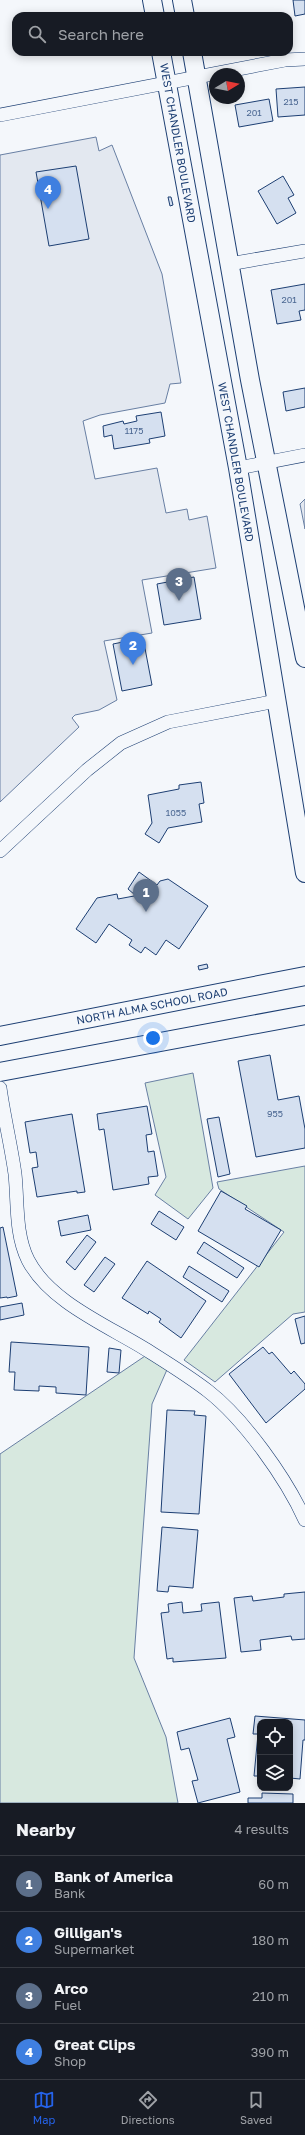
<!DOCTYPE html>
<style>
body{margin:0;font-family:"Golos Text",sans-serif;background:#20242c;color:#f1f3f6}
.controls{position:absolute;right:12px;bottom:12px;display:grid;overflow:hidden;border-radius:8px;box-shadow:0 2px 10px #0003}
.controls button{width:36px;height:36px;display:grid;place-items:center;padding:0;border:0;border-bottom:1px solid #363941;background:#171b24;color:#f1f3f6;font:20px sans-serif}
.compass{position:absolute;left:209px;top:68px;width:36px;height:36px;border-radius:50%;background:#171b24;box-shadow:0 2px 10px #0003;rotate:80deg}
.you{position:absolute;left:153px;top:1038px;width:14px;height:14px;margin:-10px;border:3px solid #fff;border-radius:50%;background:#1a73e8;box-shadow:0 0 0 6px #1a73e833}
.badge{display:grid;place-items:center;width:26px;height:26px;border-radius:50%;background:#2563eb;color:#fff;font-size:13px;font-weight:700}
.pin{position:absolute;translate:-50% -33px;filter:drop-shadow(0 1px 2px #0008)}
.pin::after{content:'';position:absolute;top:21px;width:14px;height:12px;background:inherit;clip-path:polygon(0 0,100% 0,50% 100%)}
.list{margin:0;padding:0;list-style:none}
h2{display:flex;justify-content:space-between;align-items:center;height:52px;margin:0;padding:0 16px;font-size:17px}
h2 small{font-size:13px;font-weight:400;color:#9ea1a6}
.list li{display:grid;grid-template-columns:26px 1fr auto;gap:12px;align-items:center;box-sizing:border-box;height:56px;padding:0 16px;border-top:1px solid #363941}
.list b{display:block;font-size:15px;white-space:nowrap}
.list p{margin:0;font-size:13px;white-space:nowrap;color:#9ea1a6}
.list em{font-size:13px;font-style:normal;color:#9ea1a6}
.icon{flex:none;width:22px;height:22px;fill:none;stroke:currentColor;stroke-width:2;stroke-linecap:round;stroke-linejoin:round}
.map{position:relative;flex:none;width:305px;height:1803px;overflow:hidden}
.search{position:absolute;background:#171b24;box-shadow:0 2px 10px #0003;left:12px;right:12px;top:12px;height:44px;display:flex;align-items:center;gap:10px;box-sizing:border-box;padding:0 14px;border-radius:12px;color:#9ea1a6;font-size:15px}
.sheet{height:276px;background:#171b24}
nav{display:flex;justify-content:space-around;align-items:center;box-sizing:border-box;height:56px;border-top:1px solid #363941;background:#171b24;font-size:11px;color:#9ea1a6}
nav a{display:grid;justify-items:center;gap:2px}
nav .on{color:#2563eb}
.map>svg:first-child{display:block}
</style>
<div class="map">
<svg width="305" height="1803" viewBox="0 0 305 1803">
<rect width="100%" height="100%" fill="#f4f7fb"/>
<path fill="#d7e8df" stroke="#687fa3" d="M193 1073 213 1188 188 1219 155 1195 166 1177 145 1083Z
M305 1166V1312L293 1314 215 1382 184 1360 284 1232 219 1189 217 1182Z
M151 1352 169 1365 152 1404 134 1658 166 1737 178 1803H0V1454Z"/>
<path fill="#e3e8f0" stroke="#687fa3" d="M96 137 99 151 112 145 162 274 181 383 170 384 165 403 100 415 83 421 95 479 157 468 166 513 187 509 189 520 207 516 216 568 142 580 152 633 104 641 117 700 99 710 75 715 72 718 79 727 0 802V155Z
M305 499V529L300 504Z"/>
<path fill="#d5e0f0" stroke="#1d3f73" d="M293 0H305V14L295 16Z
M305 87V115L278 117 276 89Z
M269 99 273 121 239 127 235 105Z
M76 166 89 239 49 246 36 172Z
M283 176 294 195 288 198 296 213 277 224 258 191Z
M168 197H171L173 205 170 206Z
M305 284V310L299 311 301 320 277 324 271 290Z
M305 388V407L286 411 283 392Z
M161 412 165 436 149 439 150 443 114 449 112 435 104 437 103 426 123 421 124 424 137 421 136 416Z
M194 577 201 619 164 625 157 584Z
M143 638 152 685 122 691 113 644Z
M201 782 204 803 199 804 202 822 168 828 159 843 145 834 152 823 148 795 179 789V785Z
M139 872 157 885 160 881 168 879 208 906 179 949 166 940 156 955 145 947 141 953 129 945 132 940 109 924 96 943 76 929 97 898 117 894 118 899 134 896 135 895 128 889Z
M207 964 208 968 199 970 198 966Z
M270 1055 278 1100 299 1096 305 1129V1148L256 1157 238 1061Z
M147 1106 152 1134 146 1135 148 1152 154 1151 158 1176 148 1177 149 1184 113 1190 104 1129 99 1130 97 1114Z
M72 1114 85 1192 77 1193V1191L37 1197 32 1168 38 1167 36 1152 30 1153 25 1122Z
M219 1117 230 1174 218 1177 207 1119Z
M221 1191 247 1206 245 1209 281 1230 259 1267 198 1231Z
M159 1211 184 1227 176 1240 151 1224Z
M88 1215 91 1230 61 1236 58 1221Z
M3 1227 17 1296 7 1298V1297L0 1298V1228Z
M87 1235 96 1242 75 1270 66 1262Z
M204 1242 244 1268 237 1278 197 1253Z
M105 1257 115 1264 94 1292 84 1285Z
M147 1261 206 1301 181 1338 159 1322 161 1319 149 1311 148 1314 122 1298Z
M189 1266 229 1291 222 1302 183 1277Z
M22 1303 24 1315 0 1320V1307Z
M305 1316V1343L301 1344 295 1319Z
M11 1342 89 1347 86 1395 56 1393V1387L39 1386V1391L14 1390 15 1372H9Z
M263 1347 269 1354 272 1352 291 1374 294 1371 305 1384V1389L266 1423 229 1374Z
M109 1348 121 1350 119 1373 107 1372Z
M167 1410 195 1411 194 1415 206 1416 199 1514 161 1512Z
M162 1527 198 1530 193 1588 169 1586 168 1592 157 1591Z
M305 1592V1639L292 1640 291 1636 260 1640 261 1650 241 1652 234 1598 252 1596 253 1601 284 1597V1594Z
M182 1602 183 1613 202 1611 201 1604 219 1602 226 1658 173 1662V1658L167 1659 161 1613 169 1612 168 1604Z
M255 1716 305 1720V1740H303L300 1779 290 1778V1722H260V1776H254L258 1734H253Z
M230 1718 235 1737 227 1739 240 1792 198 1803 192 1781 198 1780 189 1748 181 1750 177 1732Z
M262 1793 293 1794V1803H248V1798H262Z"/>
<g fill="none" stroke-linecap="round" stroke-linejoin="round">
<g stroke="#1d3f73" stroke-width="14">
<path id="street" d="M0 115 285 60 305 59
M229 264 305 251
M238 468 305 455
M0 851 87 770 121 743 168 722 276 701
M0 1088C4 1117 11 1145 15 1174 18 1202 15 1234 28 1260 50 1303 111 1327 150 1352 169 1364 190 1377 208 1391 244 1419 286 1478 305 1520"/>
</g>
<g stroke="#1d3f73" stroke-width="20">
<path id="secondary" d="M152 0 155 16
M182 0 185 16
M161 52 238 468 305 873
M192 52 250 380 305 658
M0 1036 305 976
M0 1072 305 1015"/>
</g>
<use href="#street" stroke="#f4f7fb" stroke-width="13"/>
<use href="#secondary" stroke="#f4f7fb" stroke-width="18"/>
</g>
<g text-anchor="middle" stroke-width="3" stroke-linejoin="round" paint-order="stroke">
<g font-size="9" fill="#4b6792">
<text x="291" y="105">215</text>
<text x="254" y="116">201</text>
<text x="289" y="303">201</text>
<text x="134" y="434">1175</text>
<text x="176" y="816">1055</text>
<text x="275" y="1117">955</text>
</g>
<g font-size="11" fill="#1d3f73" stroke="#f4f7fb">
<text transform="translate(178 143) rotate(80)" y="4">WEST CHANDLER BOULEVARD</text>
<text transform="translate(236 462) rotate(80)" y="4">WEST CHANDLER BOULEVARD</text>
<text transform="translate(152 1006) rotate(-11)" y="4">NORTH ALMA SCHOOL ROAD</text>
</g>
</g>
</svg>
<div class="controls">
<button><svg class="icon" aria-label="locate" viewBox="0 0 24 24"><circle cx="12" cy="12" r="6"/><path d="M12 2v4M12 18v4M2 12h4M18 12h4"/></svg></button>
<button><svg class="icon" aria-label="layers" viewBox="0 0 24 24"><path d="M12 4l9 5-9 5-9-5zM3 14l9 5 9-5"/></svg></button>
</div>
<svg class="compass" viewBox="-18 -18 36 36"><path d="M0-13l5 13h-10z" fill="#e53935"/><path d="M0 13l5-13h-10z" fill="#9ea1a6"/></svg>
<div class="you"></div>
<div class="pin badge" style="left:146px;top:912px;background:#5c6f8a">1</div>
<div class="pin badge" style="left:133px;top:665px;background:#3f7fe0">2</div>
<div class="pin badge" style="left:179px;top:601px;background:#5c6f8a">3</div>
<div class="pin badge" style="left:48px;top:209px;background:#3f7fe0">4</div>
<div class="search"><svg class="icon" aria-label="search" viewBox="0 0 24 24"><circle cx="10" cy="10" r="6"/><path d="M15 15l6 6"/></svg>Search here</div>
</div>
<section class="sheet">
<h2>Nearby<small>4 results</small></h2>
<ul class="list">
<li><span class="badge" style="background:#5c6f8a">1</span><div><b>Bank of America</b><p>Bank</p></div><em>60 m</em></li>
<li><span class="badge" style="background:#3f7fe0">2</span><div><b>Gilligan's</b><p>Supermarket</p></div><em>180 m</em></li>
<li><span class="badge" style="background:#5c6f8a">3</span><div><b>Arco</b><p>Fuel</p></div><em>210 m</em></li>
<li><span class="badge" style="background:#3f7fe0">4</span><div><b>Great Clips</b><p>Shop</p></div><em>390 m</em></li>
</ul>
</section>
<nav>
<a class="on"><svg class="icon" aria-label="map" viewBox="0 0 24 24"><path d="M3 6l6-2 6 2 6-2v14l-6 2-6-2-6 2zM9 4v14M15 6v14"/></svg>Map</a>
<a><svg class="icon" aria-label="directions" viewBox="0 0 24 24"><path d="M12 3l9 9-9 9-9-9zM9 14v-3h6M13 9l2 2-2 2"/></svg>Directions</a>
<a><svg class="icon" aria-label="saved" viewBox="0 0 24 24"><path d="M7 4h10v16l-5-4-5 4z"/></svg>Saved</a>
</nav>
